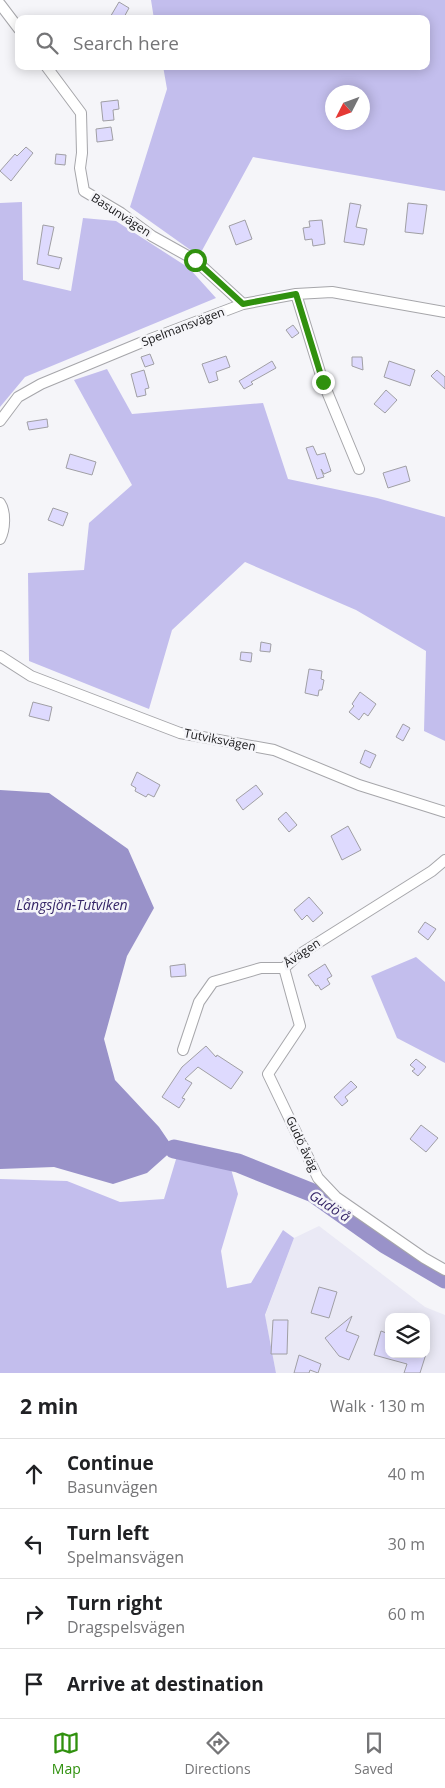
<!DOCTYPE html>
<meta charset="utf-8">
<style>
body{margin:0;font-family:"Open Sans",sans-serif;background:#f2f2f2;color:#202124}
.controls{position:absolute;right:15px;bottom:15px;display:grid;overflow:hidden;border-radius:10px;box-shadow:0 2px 12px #0003}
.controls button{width:45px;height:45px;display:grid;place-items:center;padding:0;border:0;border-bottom:1px solid #e0e0e0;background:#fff;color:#202124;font:25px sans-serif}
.compass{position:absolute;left:325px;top:85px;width:45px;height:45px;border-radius:50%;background:#fff;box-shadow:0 2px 12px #0003;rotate:228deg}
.stop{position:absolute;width:15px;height:15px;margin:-11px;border:4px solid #30910e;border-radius:50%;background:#fff}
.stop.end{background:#30910e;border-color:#fff;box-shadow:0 1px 5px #0008}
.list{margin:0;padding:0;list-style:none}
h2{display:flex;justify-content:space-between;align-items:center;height:65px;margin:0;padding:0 20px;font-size:21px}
h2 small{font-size:16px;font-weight:400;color:#757577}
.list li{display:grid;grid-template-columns:32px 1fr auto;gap:15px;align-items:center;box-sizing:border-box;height:70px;padding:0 20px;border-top:1px solid #e0e0e0}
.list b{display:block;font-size:19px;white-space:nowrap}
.list p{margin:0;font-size:16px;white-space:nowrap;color:#757577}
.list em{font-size:16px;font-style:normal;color:#757577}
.icon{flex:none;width:28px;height:28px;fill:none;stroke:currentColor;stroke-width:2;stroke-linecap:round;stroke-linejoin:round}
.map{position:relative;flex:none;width:445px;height:1373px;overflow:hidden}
.search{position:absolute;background:#fff;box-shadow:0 2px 12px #0003;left:15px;right:15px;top:15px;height:55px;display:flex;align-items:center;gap:12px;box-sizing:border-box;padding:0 18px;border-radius:10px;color:#757577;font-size:19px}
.sheet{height:345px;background:#fff}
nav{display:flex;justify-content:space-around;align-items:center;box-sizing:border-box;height:70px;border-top:1px solid #e0e0e0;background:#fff;font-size:14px;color:#757577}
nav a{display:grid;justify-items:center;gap:2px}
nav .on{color:#30910e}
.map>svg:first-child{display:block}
</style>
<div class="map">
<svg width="445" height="1373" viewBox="0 0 445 1373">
<rect width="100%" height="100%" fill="#f5f5f9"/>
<path fill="#eae9f5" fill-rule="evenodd" d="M319 1226 425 1307 445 1315V1373H276L265 1316 294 1238ZM389 1317H426V1354H389Z"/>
<path fill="#c3beed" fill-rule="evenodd" d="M151 0H445V191L253 157 199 256 130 207 167 89 163 66H426V19H154ZM362 92V122H332V92Z
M22 202 23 280 71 291 83 218 116 221 189 268 216 298 25 377 0 407V203Z
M107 369 132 414 263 403 288 479 377 498 445 517V741L424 731 426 651 356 610 245 562 172 630 149 709 29 661 28 573 84 570 89 523 132 485 74 380Z
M416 957 445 982V1063L397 1038 371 976Z
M177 1156 231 1169 238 1194 221 1251 227 1288 251 1283 283 1230 294 1238 265 1315 276 1373H0V1179L67 1181 120 1202 164 1199Z"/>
<path fill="#9992c9" d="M0 790 49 793 128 849 154 908 127 956 104 1039 115 1080 159 1127 174 1149 147 1173 113 1184 54 1167 0 1169Z"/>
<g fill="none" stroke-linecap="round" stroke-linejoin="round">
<path stroke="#9992c9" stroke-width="19" d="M174 1149 238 1163 313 1193 385 1244 445 1279"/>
</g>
<path fill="#dedafe" stroke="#a09fa4" d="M119 2 129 8 123 19H109Z
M118 100 119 109 113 110 114 120 103 121 101 102Z
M111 127 113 140 97 142 96 129Z
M26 147 33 153 11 181 0 171 15 154 17 156Z
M56 154 66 155 65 165 55 164Z
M350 203 361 205 356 227 367 229 364 245 344 242Z
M408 203 427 205 423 234 405 232Z
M245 220 252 239 236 245 229 226Z
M322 220 325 244 313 246 312 239 305 240 303 228 310 227 309 221Z
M43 225 54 227 48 255 62 258 59 269 37 264Z
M293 325 299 333 292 338 286 330Z
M150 354 154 364 145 367 141 357Z
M226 356 230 367 216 372 218 380 209 383 202 364Z
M352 357H362L363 370 352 366Z
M272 361 276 368 251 382 253 384 244 389 239 381Z
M389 361 415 370 410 386 384 377Z
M144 370 149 388 145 389 146 395 137 397 131 374Z
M437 370 445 377V389L431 376Z
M386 390 397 400 385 413 374 404Z
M47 419 48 427 29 430 27 422Z
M313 446 317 455 325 453 331 471 324 474 321 469 324 477 317 479 306 448Z
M70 454 96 462 92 475 66 468Z
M406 466 410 481 388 488 383 473Z
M53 508 68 513 63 526 48 520Z
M261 642 271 644 270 652 260 651Z
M241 652 252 653 251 662 240 660Z
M309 669 322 671 321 679 324 680 322 690H319L318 696 305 693Z
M360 692 376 704 368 716 364 713 359 720 349 712 354 706 352 704Z
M33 702 52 707 49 721 29 716Z
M403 724 410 728 403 741 396 737Z
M365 750 376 755 370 768 360 763Z
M137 772 160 785 154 797 148 794 146 797 135 791 136 788 131 785Z
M256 785 263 794 243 810 236 800Z
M286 812 297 825 289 832 278 819Z
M348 826 361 850 342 860 331 836Z
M309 897 323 913 313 922 307 915 302 920 294 910Z
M425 922 436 929 428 940 418 932Z
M185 964 186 976 171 977 170 966Z
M325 964 332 976 327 979 330 984 321 990 318 985 316 986 308 975Z
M206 1046 216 1057 217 1055 243 1072 231 1089 198 1067 185 1079 192 1083 182 1098 185 1099 179 1108 162 1097 182 1067Z
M416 1059 426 1067 418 1076 412 1071 415 1069 410 1065Z
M351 1081 357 1087 345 1097 348 1101 342 1106 334 1097Z
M421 1125 438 1138 426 1152 410 1139Z
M319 1287 337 1292 329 1318 311 1313Z
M352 1316 346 1331 359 1336 349 1360 339 1356 325 1338Z
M273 1320H288L287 1354H271Z
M381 1331 389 1334V1354H426L420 1373H404L407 1364 374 1355Z
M299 1355 321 1364 318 1373 310 1370 309 1373H294Z"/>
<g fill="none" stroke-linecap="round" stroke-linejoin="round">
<g stroke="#a6a6aa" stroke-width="12">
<path id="minor" d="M0 4 19 29
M46 66 81 113 82 153 80 168 84 191 121 213 152 236 195 260 243 304
M296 294 323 382 359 469
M0 421 18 397 41 384 140 343 243 304 296 294 332 292 445 312
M0 503C6 512 5 530 0 539
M0 656 31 676 180 733 274 750 359 785 445 812
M284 968 300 1026 268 1074 318 1178 336 1197 424 1258 445 1270
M183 1050 199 1002 213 982 261 968H284L297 956 432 871 445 860"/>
</g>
<use href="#minor" stroke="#fff" stroke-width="10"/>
</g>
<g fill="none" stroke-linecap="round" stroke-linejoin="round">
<path stroke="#30910e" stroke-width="6" d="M195 260 243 304 296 294 323 382"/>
</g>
<g text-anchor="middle" stroke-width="5" stroke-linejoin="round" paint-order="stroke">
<g font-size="12" fill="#18181a" stroke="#f5f5f9">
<text transform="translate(121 215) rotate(33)" y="4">Basunvägen</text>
<text transform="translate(183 327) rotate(-21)" y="4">Spelmansvägen</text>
<text transform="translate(220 740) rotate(11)" y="4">Tutviksvägen</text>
<text transform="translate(302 953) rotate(-34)" y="4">Åvägen</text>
<text transform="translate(302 1144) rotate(65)" y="4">Gudö åväg</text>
</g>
<g font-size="14" font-style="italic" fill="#352567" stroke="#f5f5f9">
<text x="72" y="910">Långsjön-Tutviken</text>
<text transform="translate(330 1206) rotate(33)" y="5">Gudö å</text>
</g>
</g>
</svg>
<div class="controls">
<button><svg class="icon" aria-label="layers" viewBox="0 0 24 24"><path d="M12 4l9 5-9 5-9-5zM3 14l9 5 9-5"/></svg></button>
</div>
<svg class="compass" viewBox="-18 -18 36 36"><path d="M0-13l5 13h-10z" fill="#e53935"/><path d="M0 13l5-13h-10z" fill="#757577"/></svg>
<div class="stop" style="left:195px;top:260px"></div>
<div class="stop end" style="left:323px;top:382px"></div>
<div class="search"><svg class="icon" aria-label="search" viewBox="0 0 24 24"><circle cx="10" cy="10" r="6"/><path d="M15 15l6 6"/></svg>Search here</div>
</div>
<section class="sheet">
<h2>2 min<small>Walk · 130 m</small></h2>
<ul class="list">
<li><svg class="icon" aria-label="ahead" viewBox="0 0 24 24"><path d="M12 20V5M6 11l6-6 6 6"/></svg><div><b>Continue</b><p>Basunvägen</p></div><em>40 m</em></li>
<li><svg class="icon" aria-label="left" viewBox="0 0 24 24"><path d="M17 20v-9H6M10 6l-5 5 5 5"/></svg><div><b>Turn left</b><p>Spelmansvägen</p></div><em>30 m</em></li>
<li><svg class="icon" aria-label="right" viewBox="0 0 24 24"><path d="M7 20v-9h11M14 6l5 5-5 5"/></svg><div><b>Turn right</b><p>Dragspelsvägen</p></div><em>60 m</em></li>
<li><svg class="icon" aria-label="arrive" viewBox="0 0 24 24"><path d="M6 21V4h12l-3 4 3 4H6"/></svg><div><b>Arrive at destination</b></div></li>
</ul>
</section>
<nav>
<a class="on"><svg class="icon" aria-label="map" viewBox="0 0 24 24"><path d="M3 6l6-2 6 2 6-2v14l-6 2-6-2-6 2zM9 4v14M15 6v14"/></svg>Map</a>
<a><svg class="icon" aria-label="directions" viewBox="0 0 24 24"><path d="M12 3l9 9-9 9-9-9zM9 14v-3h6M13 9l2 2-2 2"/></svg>Directions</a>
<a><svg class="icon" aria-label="saved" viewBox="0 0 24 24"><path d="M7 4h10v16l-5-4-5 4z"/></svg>Saved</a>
</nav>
